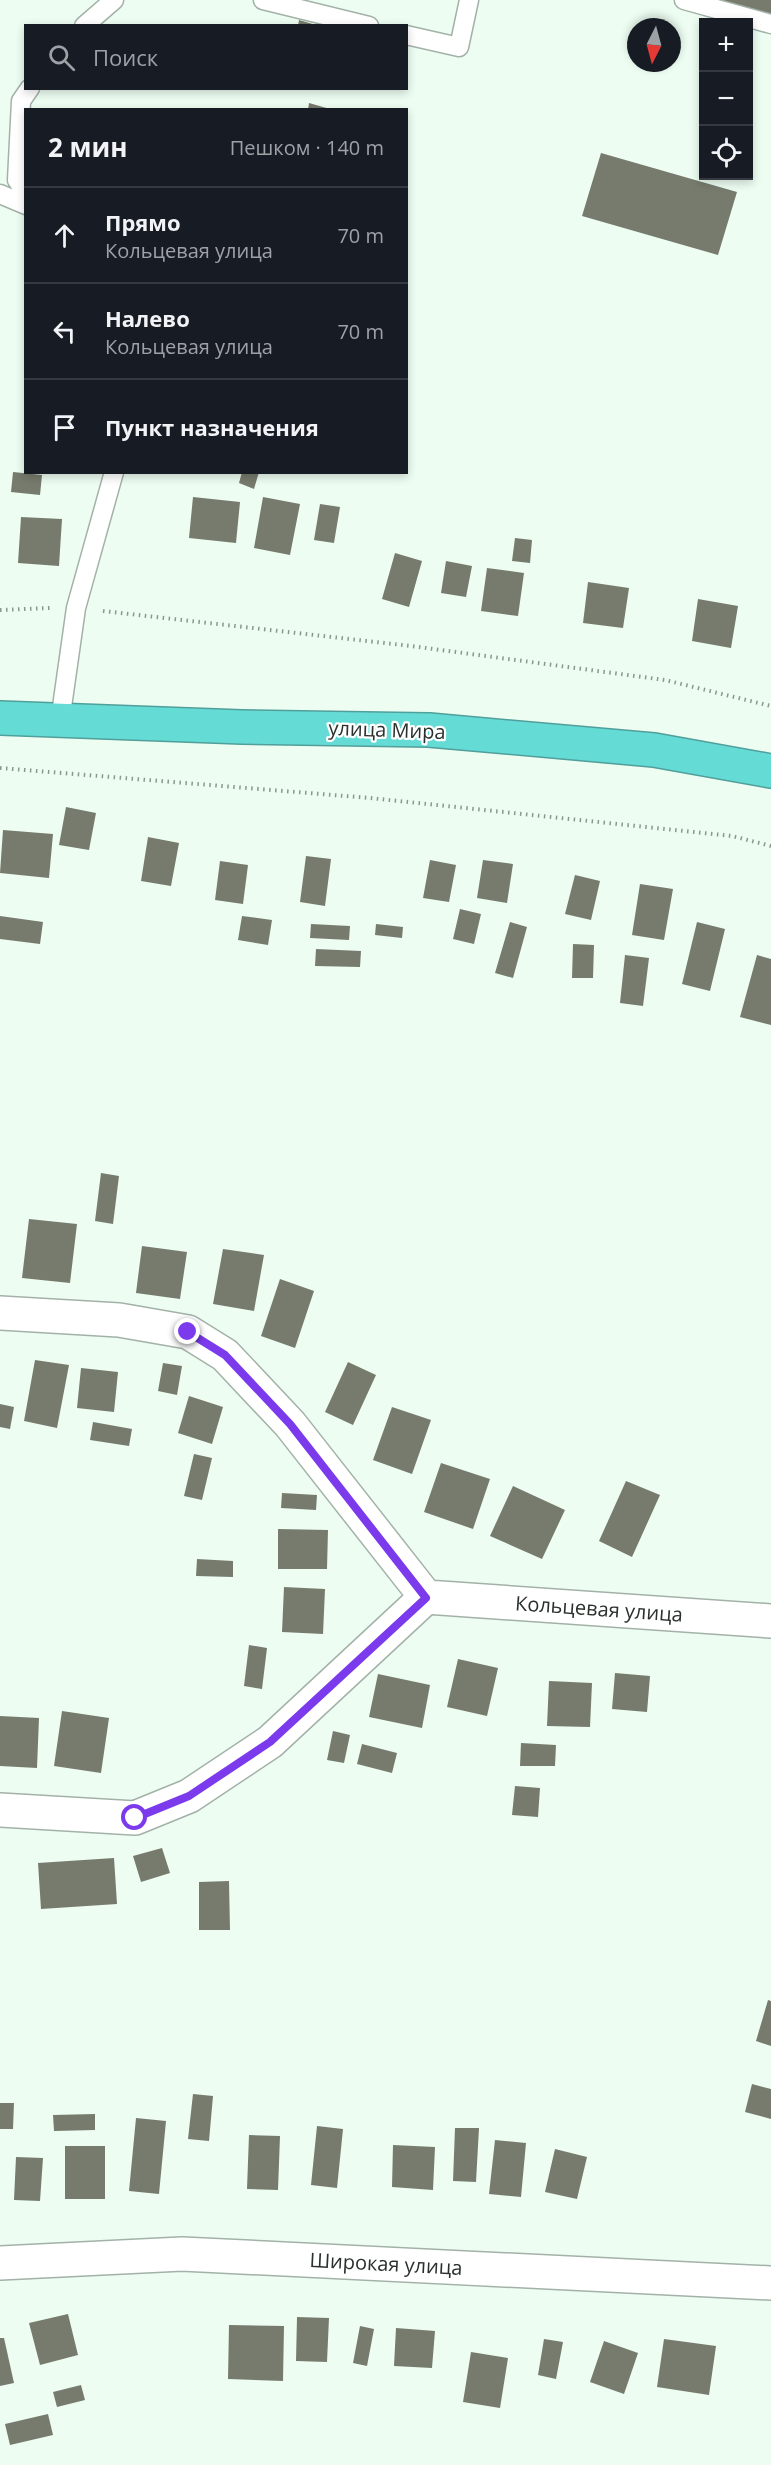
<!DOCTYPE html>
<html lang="ru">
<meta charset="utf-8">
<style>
body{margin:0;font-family:"Open Sans",sans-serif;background:#20242c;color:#f1f3f6}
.controls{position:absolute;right:18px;top:18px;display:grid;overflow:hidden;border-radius:0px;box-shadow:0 3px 9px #0003}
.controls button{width:54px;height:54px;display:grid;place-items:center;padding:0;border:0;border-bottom:2px solid #363941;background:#171b24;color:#f1f3f6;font:30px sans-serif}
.compass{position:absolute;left:627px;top:18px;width:54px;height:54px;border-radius:50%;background:#171b24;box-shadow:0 3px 9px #0003;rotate:186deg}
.stop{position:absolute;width:18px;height:18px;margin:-14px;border:4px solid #7c3aed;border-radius:50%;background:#fff}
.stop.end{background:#7c3aed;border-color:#fff;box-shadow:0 2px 6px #0008}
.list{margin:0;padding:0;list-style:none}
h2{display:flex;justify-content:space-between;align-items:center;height:78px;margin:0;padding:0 24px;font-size:26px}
h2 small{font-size:20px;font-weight:400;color:#9ea1a6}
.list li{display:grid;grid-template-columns:39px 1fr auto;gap:18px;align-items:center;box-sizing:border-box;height:96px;padding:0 24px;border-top:2px solid #363941}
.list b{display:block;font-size:22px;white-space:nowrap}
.list p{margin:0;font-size:20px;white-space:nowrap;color:#9ea1a6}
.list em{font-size:20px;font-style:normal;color:#9ea1a6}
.icon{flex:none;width:33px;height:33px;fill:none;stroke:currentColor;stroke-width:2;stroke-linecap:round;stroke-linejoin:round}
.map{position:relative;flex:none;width:771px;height:2465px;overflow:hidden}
.search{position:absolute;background:#171b24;box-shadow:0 3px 9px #0003;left:24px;top:24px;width:384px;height:66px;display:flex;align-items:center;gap:15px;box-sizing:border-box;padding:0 21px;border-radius:0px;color:#9ea1a6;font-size:22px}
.panel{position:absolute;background:#171b24;box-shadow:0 3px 9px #0003;left:24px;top:108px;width:384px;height:366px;border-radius:0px}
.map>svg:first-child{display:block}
</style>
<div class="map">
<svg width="771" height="2465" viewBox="0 0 771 2465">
<rect width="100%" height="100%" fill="#edfdf2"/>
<path fill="#777b6d" d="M722 0H771V14L722 1Z
M299 20 316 25V26H298Z
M309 103 330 109 329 110H308Z
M601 153 737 192 718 255 582 216Z
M13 472 42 475 40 495 11 492Z
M242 472H259L254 489 239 483Z
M193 497 240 502 236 543 189 538Z
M263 497 300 504 290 555 254 548Z
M320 504 340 507 334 543 314 540Z
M21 517 62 519 59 566 18 563Z
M515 538 532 540 530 563 512 561Z
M395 553 422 561 409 607 382 599Z
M446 561 472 566 466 597 441 593Z
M487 568 524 573 518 616 481 611Z
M588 582 629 588 623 628 583 623Z
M698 599 738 606 731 648 692 641Z
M66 807 96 813 89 850 59 845Z
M3 830 53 834 49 878 0 873Z
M148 837 179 843 171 886 141 881Z
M306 856 331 859 325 906 300 902Z
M430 860 456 865 449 902 423 898Z
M483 860 513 864 507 903 477 898Z
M220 861 248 865 243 904 215 900Z
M575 875 600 881 591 920 565 914Z
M640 884 673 889 664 940 632 935Z
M460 909 481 914 474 944 453 939Z
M0 916 43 922 40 944 0 939Z
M242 916 272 920 268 945 238 940Z
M510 922 527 927 513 978 495 973Z
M697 922 725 929 710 991 682 984Z
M311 924 350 926 349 940 310 938Z
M376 924 403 927 402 938 375 935Z
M573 944 594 945 593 978H572Z
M316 949 361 951 360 967 315 966Z
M625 955 649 958 643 1006 620 1003Z
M757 955 771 959V1025L740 1017Z
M101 1173 119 1176 113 1224 95 1221Z
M29 1219 77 1224 70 1283 22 1278Z
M142 1246 187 1252 180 1299 136 1293Z
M223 1249 264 1255 254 1311 213 1304Z
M280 1279 314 1291 295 1348 261 1336Z
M35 1360 69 1365 57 1428 24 1421Z
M348 1362 376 1375 353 1425 325 1412Z
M163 1363 182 1366 177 1395 158 1391Z
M81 1368 118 1372 114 1412 77 1408Z
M189 1396 223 1407 212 1444 178 1433Z
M0 1404 14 1407 10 1429 0 1427Z
M392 1407 431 1420 412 1474 373 1460Z
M93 1422 132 1429 129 1446 90 1440Z
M194 1454 212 1458 202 1500 184 1496Z
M441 1463 490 1479 473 1529 424 1512Z
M626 1481 660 1495 632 1557 599 1541Z
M513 1486 565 1510 542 1559 490 1536Z
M282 1493 317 1495 316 1510 281 1508Z
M278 1529 328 1530 327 1569H278Z
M197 1559 233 1561V1577L196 1576Z
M284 1587 325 1589 323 1634 282 1632Z
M249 1645 267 1648 262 1689 244 1686Z
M458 1659 498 1668 487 1716 447 1707Z
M615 1673 650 1676 647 1712 612 1709Z
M378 1674 430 1685 422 1728 369 1717Z
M549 1681 592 1683 590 1727 547 1726Z
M62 1711 109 1718 101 1773 54 1766Z
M0 1716 39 1718 37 1768 0 1766Z
M333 1731 350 1735 344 1763 327 1760Z
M521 1743 556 1745 555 1766H520Z
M362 1744 397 1753 392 1773 357 1764Z
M515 1786 540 1788 538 1817 512 1815Z
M162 1848 170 1873 141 1882 133 1856Z
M114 1858 117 1904 41 1909 38 1863Z
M229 1881 230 1930H199V1882Z
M768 2000 771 2001V2046L756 2041Z
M752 2084 771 2089V2119L745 2112Z
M193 2094 213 2096 209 2141 188 2139Z
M0 2103H14L13 2129H0Z
M95 2114V2130L54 2131 53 2115Z
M136 2118 166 2121 159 2194 129 2191Z
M317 2126 343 2129 337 2188 311 2185Z
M455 2128H479L476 2182 453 2181Z
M249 2135 280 2136 278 2190 247 2189Z
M495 2140 526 2143 521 2197 489 2194Z
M393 2145 435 2147 433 2190 392 2187Z
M65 2146H105V2199H65Z
M555 2149 587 2157 577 2199 545 2192Z
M16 2157 43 2158 40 2201 14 2200Z
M68 2314 78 2355 40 2365 29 2323Z
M297 2317 329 2318 327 2362 296 2361Z
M229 2325 284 2326 283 2381 228 2379Z
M360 2326 374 2329 367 2366 353 2363Z
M396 2328 435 2331 432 2368 394 2366Z
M0 2338H4L14 2383 0 2386Z
M544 2339 563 2342 556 2379 538 2375Z
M664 2339 716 2346 709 2395 657 2387Z
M604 2341 638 2353 624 2394 590 2382Z
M471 2352 508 2358 500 2408 463 2402Z
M81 2385 85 2400 57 2407 53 2392Z
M48 2414 53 2435 10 2445 5 2424Z"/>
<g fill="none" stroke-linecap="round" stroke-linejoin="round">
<g stroke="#a3b2a8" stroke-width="21">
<path id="lane" d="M263 0 369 26
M684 0 771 24
M84 26 114 0
M406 35 459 47 469 0
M0 194 26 205
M26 194 17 180 21 101 30 88
M60 721 76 608 114 472"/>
</g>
<g stroke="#a3b2a8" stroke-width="36">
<path id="street" d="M0 1313 119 1320 188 1332 225 1355 290 1424 426 1597
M0 1810 135 1818 189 1796 270 1742 426 1597 771 1621
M0 2263 182 2254 771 2283"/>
</g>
<g stroke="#509f9a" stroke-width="36">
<path id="highway" d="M0 718 242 727 429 730 654 750 771 771"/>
</g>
<path stroke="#8b968e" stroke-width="4" stroke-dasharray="1.5 4.5" stroke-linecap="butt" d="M0 610 50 608
M103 611 411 646 665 680 771 706
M0 768 370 798 732 836 771 846"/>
<use href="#lane" stroke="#fff" stroke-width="18"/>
<use href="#street" stroke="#fff" stroke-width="33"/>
<use href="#highway" stroke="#65dbd6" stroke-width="33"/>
</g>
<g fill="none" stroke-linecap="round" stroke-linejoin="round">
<path stroke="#7c3aed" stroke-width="8" d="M135 1818 189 1796 270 1742 426 1598 290 1424 225 1355 188 1332"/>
</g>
<g text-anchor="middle" stroke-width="4.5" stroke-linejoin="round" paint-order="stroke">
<g font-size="20" fill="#2a302c" stroke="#fff">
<text transform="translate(387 730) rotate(2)" y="7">улица Мира</text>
<text transform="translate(599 1609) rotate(4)" y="7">Кольцевая улица</text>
<text transform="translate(386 2264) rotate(3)" y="7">Широкая улица</text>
</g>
</g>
</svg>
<div class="controls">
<button>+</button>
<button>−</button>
<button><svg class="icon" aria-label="locate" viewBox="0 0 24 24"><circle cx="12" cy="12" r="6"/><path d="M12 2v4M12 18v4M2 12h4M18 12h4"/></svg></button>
</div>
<svg class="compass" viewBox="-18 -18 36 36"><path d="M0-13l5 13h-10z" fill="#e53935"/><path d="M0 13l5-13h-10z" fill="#9ea1a6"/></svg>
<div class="stop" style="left:135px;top:1818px"></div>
<div class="stop end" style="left:188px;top:1332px"></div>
<div class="search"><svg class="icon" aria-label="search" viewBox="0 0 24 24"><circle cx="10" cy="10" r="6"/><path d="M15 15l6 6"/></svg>Поиск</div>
<section class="panel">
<h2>2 мин<small>Пешком · 140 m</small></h2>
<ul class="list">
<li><svg class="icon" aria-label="ahead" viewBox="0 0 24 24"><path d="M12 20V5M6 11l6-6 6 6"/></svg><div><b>Прямо</b><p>Кольцевая улица</p></div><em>70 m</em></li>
<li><svg class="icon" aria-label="left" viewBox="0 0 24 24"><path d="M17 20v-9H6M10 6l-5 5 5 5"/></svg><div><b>Налево</b><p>Кольцевая улица</p></div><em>70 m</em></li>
<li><svg class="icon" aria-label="arrive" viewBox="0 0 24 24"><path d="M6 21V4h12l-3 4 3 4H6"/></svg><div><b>Пункт назначения</b></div></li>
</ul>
</section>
</div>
